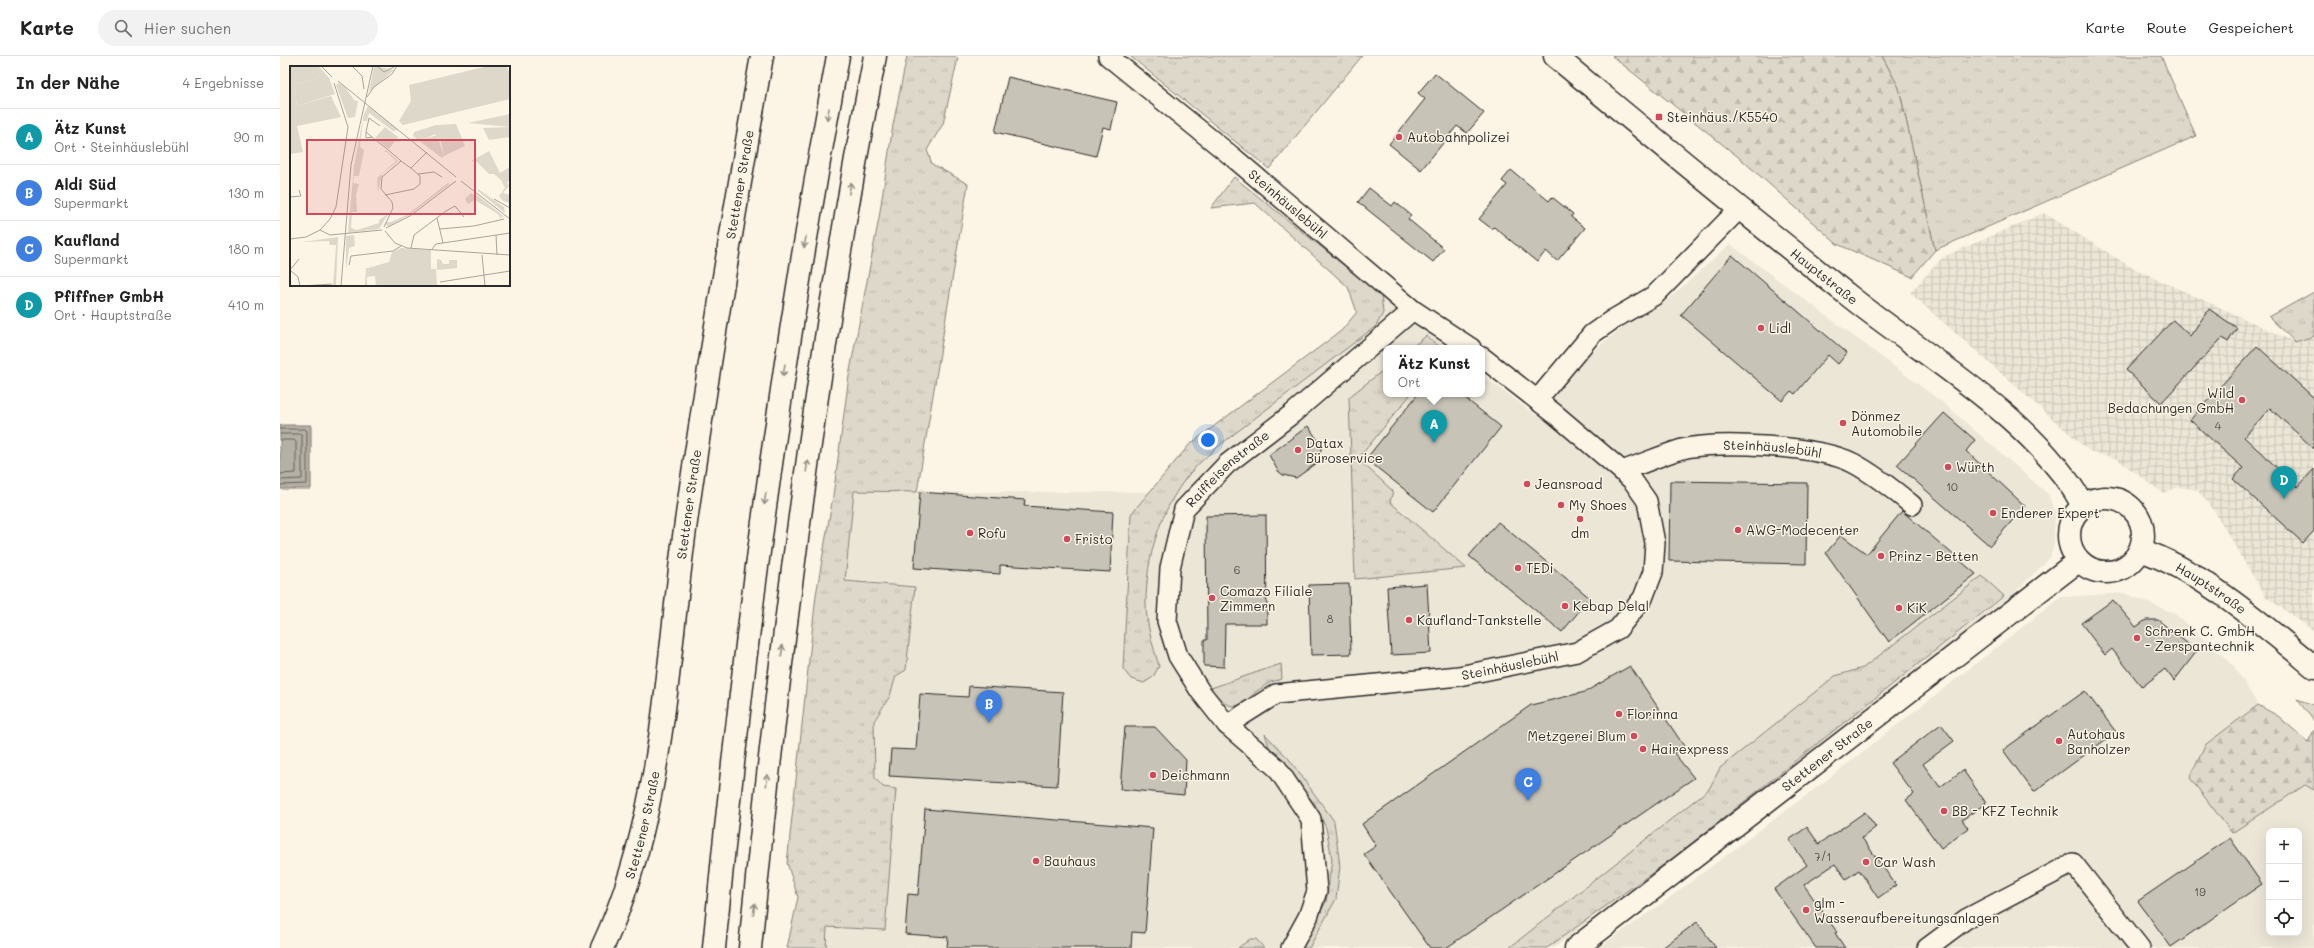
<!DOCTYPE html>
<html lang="de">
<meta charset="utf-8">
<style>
body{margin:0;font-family:Mali,sans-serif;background:#f2f2f2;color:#222}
.controls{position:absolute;right:12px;bottom:12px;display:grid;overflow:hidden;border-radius:8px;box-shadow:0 4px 16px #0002}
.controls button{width:36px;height:36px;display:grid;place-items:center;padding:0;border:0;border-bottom:1px solid #e0e0e0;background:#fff;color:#222;font:20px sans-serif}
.you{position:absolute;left:928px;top:384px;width:14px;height:14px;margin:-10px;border:3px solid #fff;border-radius:50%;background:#1a73e8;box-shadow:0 0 0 6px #1a73e833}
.badge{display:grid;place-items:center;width:26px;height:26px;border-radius:50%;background:#d1495b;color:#fff;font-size:13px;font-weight:700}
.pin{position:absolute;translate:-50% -33px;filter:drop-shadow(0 1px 2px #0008)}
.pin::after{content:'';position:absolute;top:21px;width:14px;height:12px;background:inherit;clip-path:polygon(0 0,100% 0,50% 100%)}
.popup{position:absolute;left:1103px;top:289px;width:102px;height:52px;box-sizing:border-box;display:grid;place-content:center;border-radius:8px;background:#fff;filter:drop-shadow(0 1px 3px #0005);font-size:13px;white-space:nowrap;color:#767676}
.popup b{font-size:15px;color:#222}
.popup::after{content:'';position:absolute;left:50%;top:100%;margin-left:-8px;border:8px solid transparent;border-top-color:#fff}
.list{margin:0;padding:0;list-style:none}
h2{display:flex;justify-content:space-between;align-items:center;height:52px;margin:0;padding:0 16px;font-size:17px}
h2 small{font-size:13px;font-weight:400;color:#767676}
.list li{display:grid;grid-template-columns:26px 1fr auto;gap:12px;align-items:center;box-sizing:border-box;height:56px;padding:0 16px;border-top:1px solid #e0e0e0}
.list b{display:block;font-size:15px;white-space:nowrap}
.list p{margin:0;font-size:13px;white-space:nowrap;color:#767676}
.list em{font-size:13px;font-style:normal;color:#767676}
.icon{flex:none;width:22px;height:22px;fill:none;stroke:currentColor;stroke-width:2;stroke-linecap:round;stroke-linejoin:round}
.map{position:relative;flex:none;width:2034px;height:892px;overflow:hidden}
header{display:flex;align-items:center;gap:24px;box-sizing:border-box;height:56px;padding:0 20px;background:#fff;border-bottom:1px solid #e0e0e0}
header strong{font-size:19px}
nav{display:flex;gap:22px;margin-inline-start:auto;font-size:14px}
.search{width:280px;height:36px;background:#f2f2f2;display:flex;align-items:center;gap:10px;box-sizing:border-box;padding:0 14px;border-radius:22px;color:#767676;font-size:15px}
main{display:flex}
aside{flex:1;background:#fff}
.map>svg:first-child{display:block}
</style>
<header>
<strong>Karte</strong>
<div class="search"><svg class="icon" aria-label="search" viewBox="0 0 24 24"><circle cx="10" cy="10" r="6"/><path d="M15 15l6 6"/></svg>Hier suchen</div>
<nav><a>Karte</a><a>Route</a><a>Gespeichert</a></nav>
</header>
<main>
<aside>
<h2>In der Nähe<small>4 Ergebnisse</small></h2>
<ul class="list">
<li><span class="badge" style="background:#0f9aa8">A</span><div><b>Ätz Kunst</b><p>Ort · Steinhäuslebühl</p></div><em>90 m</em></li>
<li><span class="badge" style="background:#3f7fe0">B</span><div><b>Aldi Süd</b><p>Supermarkt</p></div><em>130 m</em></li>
<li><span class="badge" style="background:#3f7fe0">C</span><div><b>Kaufland</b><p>Supermarkt</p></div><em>180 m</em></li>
<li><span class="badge" style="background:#0f9aa8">D</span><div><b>Pfiffner GmbH</b><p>Ort · Hauptstraße</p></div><em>410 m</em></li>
</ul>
</aside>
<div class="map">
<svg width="2034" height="892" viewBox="0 0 2034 892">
<defs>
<pattern id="industrial-grid" width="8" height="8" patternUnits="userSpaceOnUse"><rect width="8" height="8" fill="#ece6d7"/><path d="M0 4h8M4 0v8" fill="none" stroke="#cbc5b9"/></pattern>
<pattern id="grass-tufts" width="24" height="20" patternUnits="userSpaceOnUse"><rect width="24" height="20" fill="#ded8ca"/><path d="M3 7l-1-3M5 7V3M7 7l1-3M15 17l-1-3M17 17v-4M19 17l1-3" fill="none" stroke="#bfbaae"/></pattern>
<pattern id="forest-firs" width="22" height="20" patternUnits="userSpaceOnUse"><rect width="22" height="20" fill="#ded8ca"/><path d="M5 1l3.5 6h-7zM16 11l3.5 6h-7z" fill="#bfbaae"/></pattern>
</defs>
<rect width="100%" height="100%" fill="#fcf5e5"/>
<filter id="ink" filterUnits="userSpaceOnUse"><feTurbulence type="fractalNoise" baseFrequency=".025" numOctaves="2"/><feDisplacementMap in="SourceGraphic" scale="8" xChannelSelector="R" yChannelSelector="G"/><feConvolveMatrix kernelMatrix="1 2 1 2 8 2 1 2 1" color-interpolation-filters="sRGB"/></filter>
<g filter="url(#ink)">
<path fill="#ece6d7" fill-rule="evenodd" d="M1450 188 1662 346 1768 438 1775 455 1774 488 1770 502 1726 545 1274 892H546L547 871 605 873 616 734 603 731 595 722 594 665 610 640 616 620 626 614 635 531 565 525 574 434 637 436 642 432 650 436H870L910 388 1061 275 1077 256 1101 239 1167 292H1106V338H1202V319L1257 360 1308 299 1345 269 1391 241Z
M1844 537 1894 557 1954 610 1978 649 1925 689 2034 734V892H1318L1377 851 1544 726 1781 541ZM1989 775H2019V877H1989Z"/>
<path fill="url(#industrial-grid)" d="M1764 157 1851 211 2015 286 2034 280V575L1985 540 1933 453 1917 434 1898 431 1883 437 1837 403 1809 395 1630 237 1663 201Z"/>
<path fill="url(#grass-tufts)" stroke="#84827a" d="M627 0H674L678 2 663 68 647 94 652 108 688 128 637 436 574 435 565 525 635 531 626 614 616 620 610 640 594 665 595 722 603 731 616 733 605 874 547 871 546 892H507L518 841 507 807 536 539 553 440 569 320 599 162 613 69Z
M850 0H1082L989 113Z
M1602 0H1881L1916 80 1655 194 1619 32Z
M954 121 1101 239 1103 257 1096 270C1059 298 1023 326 987 353 964 371 928 396 910 417 880 454 866 501 866 547 866 568 873 590 879 610L873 621 864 627 851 623 843 613 851 458 910 388 1061 275 1077 256 1068 231 975 147 931 152Z
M2034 236V280L2015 286 1989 261Z
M1146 280 1161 292H1131Z
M1106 312V338H1131L1082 398 1080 405 1113 435 1110 446 1186 512 1075 523 1069 341Z
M1702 520 1724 540 1393 802 1267 892H1229L1429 733 1440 712 1555 620 1583 612Z
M1001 608 1002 623C997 625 991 625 987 628 962 644 956 666 931 632Z
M985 678 1009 703 1054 765 1060 810 1056 843 1029 892H1021L1046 846 1052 803 1046 772 1035 748 991 697Z
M970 883H976L984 892H958Z"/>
<path fill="url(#forest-firs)" stroke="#84827a" d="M1332 0H1602L1619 32 1655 194 1632 221 1557 188 1462 104Z
M2017 643 2034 649V665Z
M1978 649 1998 660 2028 686 2034 674V734L2025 729 1952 777 1910 722 1925 689Z"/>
<path fill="#b4b0a5" stroke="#7d7b74" d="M0 369H31V433H0Z"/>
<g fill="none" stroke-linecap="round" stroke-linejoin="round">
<path stroke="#62605c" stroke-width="1" d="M0 373H25L27 375V428L0 429
M0 378H20L22 380V423L0 424
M0 384H14L16 386V417L0 418"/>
</g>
<path fill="#c8c3b7" stroke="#2b2b2b" d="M1155 17 1204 57 1187 77 1177 70 1141 114 1109 88 1145 43 1138 37Z
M728 21 837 46 831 73 823 71 816 100 715 76Z
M1231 114 1269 145 1272 141 1293 158 1291 161 1305 172 1277 205 1266 195 1257 206 1214 171 1212 173 1199 163 1227 129 1222 125Z
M1089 132 1112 150 1115 146 1131 159 1128 163 1164 193 1153 206 1078 146Z
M1452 199 1567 297 1558 308 1548 299 1515 338 1511 335 1502 345 1401 259Z
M1929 253 1957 272 1948 286 1942 282 1881 347 1846 314 1893 264 1910 280Z
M1977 290 2034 342V393L1990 352 1964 381 2018 431 2034 413V475L2023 487 1953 423 1963 412 1910 364Z
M1138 338H1180L1221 371 1153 456 1086 403Z
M1664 357 1695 384 1686 395 1745 450 1710 490 1617 409Z
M1028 370 1042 390 1037 407 1016 422 1003 419 998 415 989 399Z
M1390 425 1527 427 1526 508 1389 505Z
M640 436 745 444 744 450 833 456 830 516 720 509V518L634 512Z
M1622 455 1696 518 1609 586 1546 497 1561 479 1587 498Z
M986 459 987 568H945L944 611 924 610V584H927L926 460Z
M1218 466 1310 542 1282 576 1189 500Z
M1069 528 1071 598 1031 599 1029 529Z
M1147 528 1151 597 1111 599 1107 531Z
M1833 544 1856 571 1866 564H1878L1917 595 1894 625 1885 613 1862 631 1832 593 1825 599 1801 567Z
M1350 610 1404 690 1394 697 1414 722 1166 892H1150L1084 798 1096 790 1082 768 1251 649 1305 636Z
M689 630 783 636 777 730 609 720 611 693 636 694 640 638 688 641Z
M1805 635 1836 676 1754 736 1723 694Z
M1661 668 1674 685 1643 708 1660 731 1683 714 1706 747 1682 764 1688 772 1661 792 1626 744 1634 738 1610 707Z
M845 671H875L906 704 904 739 840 733Z
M645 753 873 772 865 877 852 876 851 892H667L668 881 625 878 628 838 638 839Z
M1585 756 1596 771 1582 782 1616 829 1598 842 1579 814 1566 823 1555 808 1524 829 1557 876 1555 877 1565 892H1536L1494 833 1527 809 1509 784 1527 771 1539 788Z
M1950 782 1982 828 1891 891 1858 845Z
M1417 866 1436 892H1382Z"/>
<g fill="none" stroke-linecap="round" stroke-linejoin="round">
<g stroke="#2b2b2b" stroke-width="22">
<g id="minor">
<path id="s1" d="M828 0 954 102 1133 254 1191 292"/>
<path d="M1257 344 1312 278 1332 264 1375 239 1459 153"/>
<path id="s2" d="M1342 415C1362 408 1382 399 1402 393 1439 384 1539 390 1573 407 1594 418 1614 434 1632 449"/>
<path id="s3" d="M947 669 996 638 1179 620 1297 596 1338 573 1363 542 1373 516 1375 487 1367 445 1353 425 1342 415 1275 358 1202 301"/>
<path id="s4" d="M1011 892 1028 861 1037 835 1031 763 997 712 947 669 920 635 898 600 887 565 890 512 904 453 947 408 1012 358 1133 254"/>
<path d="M1647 892 1686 863 1793 807 1860 892"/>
</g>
</g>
<g stroke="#2b2b2b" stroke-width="25">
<g id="tertiary">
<path id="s5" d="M1275 0C1374 82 1472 164 1573 243 1650 304 1754 362 1803 449"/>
<circle cx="1826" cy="479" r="37"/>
<path id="s6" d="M1860 494C1919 513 1986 571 2034 611"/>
<path id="s7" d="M322 892C383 762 386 614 405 473 427 315 454 158 482 0"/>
<path id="s8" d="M1296 892 1798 505"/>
</g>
</g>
<g stroke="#2b2b2b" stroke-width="25">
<path id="motorway" d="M434 892C462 593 503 295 558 0
M470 892C499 593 538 295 595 0"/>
</g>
<use href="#minor" stroke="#fcf5e5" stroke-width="19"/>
<use href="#tertiary" stroke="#fcf5e5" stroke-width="22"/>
<use href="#motorway" stroke="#fcf5e5" stroke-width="22"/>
</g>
<defs><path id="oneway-shaft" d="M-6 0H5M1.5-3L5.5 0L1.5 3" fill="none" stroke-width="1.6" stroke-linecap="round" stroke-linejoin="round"/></defs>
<g stroke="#949088">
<use href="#oneway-shaft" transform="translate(548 58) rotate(100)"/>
<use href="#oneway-shaft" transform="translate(570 132) rotate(-79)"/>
<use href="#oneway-shaft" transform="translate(525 186) rotate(100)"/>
<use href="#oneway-shaft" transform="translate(504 314) rotate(99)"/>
<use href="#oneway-shaft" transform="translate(527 410) rotate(-82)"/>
<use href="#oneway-shaft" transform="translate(485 443) rotate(98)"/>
<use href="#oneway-shaft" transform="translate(502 595) rotate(-83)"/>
<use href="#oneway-shaft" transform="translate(487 724) rotate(-83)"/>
<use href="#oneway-shaft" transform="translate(474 853) rotate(-84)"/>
</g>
</g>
<g fill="#d1495b" stroke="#fcf5e5" stroke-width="1.5">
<rect x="1375" y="57" width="8" height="8" rx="2"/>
<circle cx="1119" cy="81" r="4"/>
<circle cx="1481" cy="272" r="4"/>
<circle cx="1962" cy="344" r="4"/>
<circle cx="1563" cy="367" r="4"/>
<circle cx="1018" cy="394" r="4"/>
<circle cx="1668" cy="411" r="4"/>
<circle cx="1247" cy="428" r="4"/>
<circle cx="1281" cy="449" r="4"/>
<circle cx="1713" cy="457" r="4"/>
<circle cx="1300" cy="463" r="4"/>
<circle cx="1458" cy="474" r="4"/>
<circle cx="690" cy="477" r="4"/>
<circle cx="787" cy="483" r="4"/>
<circle cx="1601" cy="500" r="4"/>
<circle cx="1238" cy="512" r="4"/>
<circle cx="932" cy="542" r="4"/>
<circle cx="1285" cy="550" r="4"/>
<circle cx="1619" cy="552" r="4"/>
<circle cx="1129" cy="564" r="4"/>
<circle cx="1857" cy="582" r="4"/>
<circle cx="1339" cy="658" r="4"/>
<circle cx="1354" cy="680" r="4"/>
<circle cx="1779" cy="685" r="4"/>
<circle cx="1363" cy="693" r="4"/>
<circle cx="873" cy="719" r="4"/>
<circle cx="1664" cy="755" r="4"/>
<circle cx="756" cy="805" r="4"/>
<circle cx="1586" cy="806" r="4"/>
<circle cx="1526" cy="854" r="4"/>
</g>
<g text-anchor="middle" stroke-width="3" stroke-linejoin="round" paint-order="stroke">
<g font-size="11" fill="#52514e">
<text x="1938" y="374">4</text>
<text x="1672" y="435">10</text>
<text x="957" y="518">6</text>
<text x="1050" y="567">8</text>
<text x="1543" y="805">7/1</text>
<text x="1920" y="840">19</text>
</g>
<g font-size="13" fill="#2b2b2b" stroke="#fcf5e5" text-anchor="start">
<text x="1387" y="66">Steinhäus./K5540</text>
<text x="1127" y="86">Autobahnpolizei</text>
<text x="1489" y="277">Lidl</text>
<text x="1954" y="342" text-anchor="end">Wild<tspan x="1954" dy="15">Bedachungen GmbH</tspan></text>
<text x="1571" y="365">Dönmez<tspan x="1571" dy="15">Automobile</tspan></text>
<text x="1026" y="392">Datax<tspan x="1026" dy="15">Büroservice</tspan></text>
<text x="1676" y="416">Würth</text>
<text x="1255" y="433">Jeansroad</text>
<text x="1289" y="454">My Shoes</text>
<text x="1721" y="462">Enderer Expert</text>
<text x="1466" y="479">AWG-Modecenter</text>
<text x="698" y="482">Rofu</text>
<text x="1300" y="482" text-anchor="middle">dm</text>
<text x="795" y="488">Fristo</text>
<text x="1609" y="505">Prinz - Betten</text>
<text x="1246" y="517">TEDi</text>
<text x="940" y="540">Comazo Filiale<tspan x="940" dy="15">Zimmern</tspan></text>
<text x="1293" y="555">Kebap Delal</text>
<text x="1627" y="557">KiK</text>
<text x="1137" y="569">Kaufland-Tankstelle</text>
<text x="1865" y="580">Schrenk C. GmbH<tspan x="1865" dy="15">- Zerspantechnik</tspan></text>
<text x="1347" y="663">Florinna</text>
<text x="1787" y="683">Autohaus<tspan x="1787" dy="15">Banholzer</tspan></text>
<text x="1346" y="685" text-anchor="end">Metzgerei Blum</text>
<text x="1371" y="698">Hairexpress</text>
<text x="881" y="724">Deichmann</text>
<text x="1672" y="760">BB - KFZ Technik</text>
<text x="764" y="810">Bauhaus</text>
<text x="1594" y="811">Car Wash</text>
<text x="1534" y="852">glm -<tspan x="1534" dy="15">Wasseraufbereitungsanlagen</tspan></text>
</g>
<g font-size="13" fill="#2b2b2b" stroke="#fcf5e5">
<text dy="5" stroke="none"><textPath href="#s7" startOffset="778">Stettener Straße</textPath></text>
<text dy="5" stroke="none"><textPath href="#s1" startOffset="233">Steinhäuslebühl</textPath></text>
<text dy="5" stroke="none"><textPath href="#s5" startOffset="348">Hauptstraße</textPath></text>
<text dy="5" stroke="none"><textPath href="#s2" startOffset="155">Steinhäuslebühl</textPath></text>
<text dy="5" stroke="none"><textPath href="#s4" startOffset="557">Raiffeisenstraße</textPath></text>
<text dy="5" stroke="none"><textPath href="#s7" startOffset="454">Stettener Straße</textPath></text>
<text dy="5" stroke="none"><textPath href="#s6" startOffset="81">Hauptstraße</textPath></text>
<text dy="5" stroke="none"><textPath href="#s3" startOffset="294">Steinhäuslebühl</textPath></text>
<text dy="5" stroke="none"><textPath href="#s8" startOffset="317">Stettener Straße</textPath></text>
<text dy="5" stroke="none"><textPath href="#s7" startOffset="130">Stettener Straße</textPath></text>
</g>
</g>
<g transform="translate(10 10)">
<rect width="220" height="220" fill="#fcf5e5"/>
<path d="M84 0 104 4 79 26ZM198 0H216L220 7V33L113 59 109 55 121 35 119 19ZM33 5 39 12 45 28 7 40 4 18 24 14ZM49 17 55 21 64 34 68 35 65 51 58 52 46 19ZM78 40 108 64 103 65 79 47 77 55H73L70 81 74 84 69 110H64L63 117 69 118 66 129 67 146H62L61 162 67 164 89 157V154L98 148 89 163 58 167 64 100 74 48ZM220 48V61L178 57ZM166 58 175 80 154 90 151 76 145 68 134 73 124 66 146 59ZM95 61 108 71 99 83 85 72ZM96 84 108 95 92 108 88 126 87 112 106 95 97 86H94ZM199 85 210 107 220 101V114L217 116 219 120 213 127 220 129V137L213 135 209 130 215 122 211 114 204 108H199L187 96 181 95ZM158 117 160 118 118 150 99 160 95 159 96 156H101L117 149ZM64 169 65 180 59 182 56 204V170ZM48 171 46 220H43L46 179H40L39 175 12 176ZM147 193 151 194 153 198H159V194H167V202L147 204ZM76 202H78L79 207H88L93 210 90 220H86L85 210 77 211V220H75Z" fill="#ded8ca"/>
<path d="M0 0H28L33 5 24 14 4 18 7 40 41 30 51 51 7 60 13 86 0 88ZM220 61V71L199 74 193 62ZM124 66 134 73 147 69 154 90 152 92 123 70ZM188 123 214 141 215 147 188 125ZM181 127 185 130 186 128 217 153 212 150 211 153 208 148 185 134 178 138 175 133Z" fill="#ded8ca"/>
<path d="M111 182 141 184V203H146L147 220H90L92 210 88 207H79L78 202 99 196 102 186Z" fill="#ded8ca"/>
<path fill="none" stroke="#a8a49b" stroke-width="1" d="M31 0 42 11M62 0 72 10 74 23M87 0 94 6 104 1M48 15 166 111M77 31 84 21 102 8 107 0M76 66 79 52 90 60M82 71 76 72V66L88 76 96 82 111 95 122 103 130 110V118L124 123 95 129M121 102 137 86M128 108 144 106 152 111M171 115 220 153M0 131 11 130 9 124M204 133 220 142M147 152 153 177M94 161 103 142 102 136 91 123 92 111 111 95M96 162 120 150 166 115M150 163 184 160 214 153M30 164 40 169 92 164M95 165 105 177 117 182 220 189M206 169 207 189M0 173 16 171 30 164 40 153 46 141 58 61 44 17M121 182 124 169 156 145 165 140 174 151M142 183 146 178 220 167M192 189 195 220M59 199 61 190 103 185 111 180M0 204 8 211 10 220M0 204 9 193M150 216 220 205M12 220 42 218M51 220 61 99 83 0"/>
<path fill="#d1495b" fill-opacity="0.15" stroke="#d1495b" stroke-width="2" d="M17 74H185V148H17Z"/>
<rect width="220" height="220" fill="none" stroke="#2b2b2b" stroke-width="2"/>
</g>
</svg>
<div class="controls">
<button>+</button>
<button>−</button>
<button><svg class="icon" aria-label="locate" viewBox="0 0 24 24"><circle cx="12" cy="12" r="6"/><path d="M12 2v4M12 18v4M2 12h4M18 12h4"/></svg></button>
</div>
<div class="you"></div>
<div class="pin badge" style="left:1154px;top:387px;background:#0f9aa8">A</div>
<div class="popup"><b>Ätz Kunst</b>Ort</div>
<div class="pin badge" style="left:709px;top:667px;background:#3f7fe0">B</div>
<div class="pin badge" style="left:1248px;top:745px;background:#3f7fe0">C</div>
<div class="pin badge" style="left:2004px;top:443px;background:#0f9aa8">D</div>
</div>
</main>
